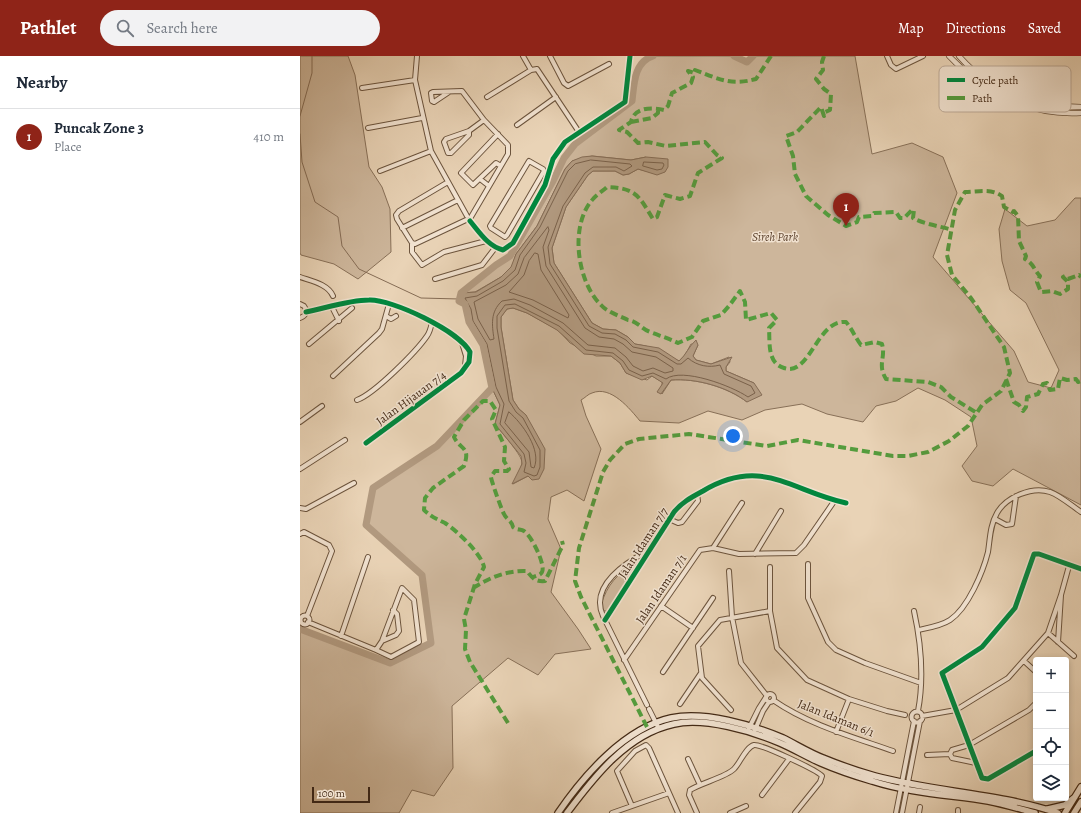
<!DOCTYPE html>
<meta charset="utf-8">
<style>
body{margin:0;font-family:Alegreya,serif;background:#f2f2f3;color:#1f2937}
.controls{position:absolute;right:12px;bottom:12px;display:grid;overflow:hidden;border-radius:4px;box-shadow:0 2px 6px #0003}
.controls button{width:36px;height:36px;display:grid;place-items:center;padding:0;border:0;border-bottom:1px solid #e0e1e3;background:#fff;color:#1f2937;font:20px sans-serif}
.scale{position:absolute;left:12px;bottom:10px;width:58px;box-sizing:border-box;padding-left:4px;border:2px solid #432915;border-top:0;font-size:11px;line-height:14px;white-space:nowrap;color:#432915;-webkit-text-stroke:3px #f1e2d0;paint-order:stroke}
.you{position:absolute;left:433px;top:380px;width:14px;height:14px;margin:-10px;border:3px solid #fff;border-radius:50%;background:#1a73e8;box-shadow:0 0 0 6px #1a73e833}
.badge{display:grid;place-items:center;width:26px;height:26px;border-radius:50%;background:#8f2418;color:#fff;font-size:13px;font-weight:700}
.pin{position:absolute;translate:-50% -33px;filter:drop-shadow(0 1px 2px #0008)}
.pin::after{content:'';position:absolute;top:21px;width:14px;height:12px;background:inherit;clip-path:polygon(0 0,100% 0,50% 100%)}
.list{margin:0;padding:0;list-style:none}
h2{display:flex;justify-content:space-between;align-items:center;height:52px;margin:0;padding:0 16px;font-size:17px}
h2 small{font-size:13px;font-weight:400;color:#747a83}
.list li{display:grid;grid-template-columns:26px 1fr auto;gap:12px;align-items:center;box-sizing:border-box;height:56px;padding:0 16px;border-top:1px solid #e0e1e3}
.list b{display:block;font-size:15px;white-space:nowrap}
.list p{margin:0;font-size:13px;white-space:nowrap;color:#747a83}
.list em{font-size:13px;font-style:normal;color:#747a83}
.icon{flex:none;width:22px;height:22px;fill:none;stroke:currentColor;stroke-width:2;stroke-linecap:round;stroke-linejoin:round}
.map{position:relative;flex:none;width:781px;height:757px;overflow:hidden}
header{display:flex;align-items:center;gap:24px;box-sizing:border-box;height:56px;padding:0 20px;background:#8f2418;color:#fff}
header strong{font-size:19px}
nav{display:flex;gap:22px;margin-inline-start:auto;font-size:14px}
.search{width:280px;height:36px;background:#f2f2f3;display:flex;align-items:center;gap:10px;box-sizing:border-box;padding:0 14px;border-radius:22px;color:#747a83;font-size:15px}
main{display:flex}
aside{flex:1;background:#fff}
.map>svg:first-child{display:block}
</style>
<header>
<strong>Pathlet</strong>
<div class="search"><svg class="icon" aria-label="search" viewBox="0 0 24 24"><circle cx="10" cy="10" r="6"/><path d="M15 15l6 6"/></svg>Search here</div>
<nav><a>Map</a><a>Directions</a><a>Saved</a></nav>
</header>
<main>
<aside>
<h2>Nearby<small></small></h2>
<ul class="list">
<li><span class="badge">1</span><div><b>Puncak Zone 3</b><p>Place</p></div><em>410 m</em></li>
</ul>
</aside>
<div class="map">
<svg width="781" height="757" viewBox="0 0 781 757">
<rect width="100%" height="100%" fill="#e9d3b6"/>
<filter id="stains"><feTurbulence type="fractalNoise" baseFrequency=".005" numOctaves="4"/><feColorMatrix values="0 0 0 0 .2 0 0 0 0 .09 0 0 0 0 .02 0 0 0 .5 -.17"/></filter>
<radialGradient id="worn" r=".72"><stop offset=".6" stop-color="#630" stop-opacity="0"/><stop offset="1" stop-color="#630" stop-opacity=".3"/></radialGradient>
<path fill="#cdb69b" stroke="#887058" d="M0 0H48L55 19 69 111 82 131 90 153 91 196 58 223 34 208 1 199 0 197Z
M353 0H434L447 6 453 0H555L572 98 612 87 643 101 657 137 633 201 714 295 728 326 751 332 759 314 726 247 710 234 702 205 699 173 705 153 727 170 755 164 775 142H781V449L713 413 693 430 672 425 662 410 677 390 671 361 645 344 618 332 596 345 576 350 563 366 527 358 502 348 465 354 442 364 408 355 379 367 340 365C330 353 311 329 292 337 288 338 285 342 281 344L286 360 301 393 284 445 267 434 251 441 248 463 261 493 251 536 278 573 291 593 255 598 238 619 208 602 152 650 153 712 134 740 112 734 99 757H0V573L90 607 130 587 122 519 66 469 73 432 137 390 192 332 200 349 195 368C201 376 223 400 222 407 221 414 216 422 213 428L228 420 226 359 219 353 213 344 201 271V261L207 253 213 252 227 257 258 274 270 287 296 300H311L320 307 326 317 347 324 352 320 362 326V338L371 324C396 322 427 331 447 346L454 327 426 315V311L430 306 429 301 411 308 396 304 393 300 398 289 391 288 385 299 379 305 346 290 335 288 328 281 316 274 303 273 292 267 254 207 252 192 266 151 288 119 293 115H315L323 119 329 118 338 113 357 118 346 101 331 104 292 100 272 105 265 113 237 170 216 198 212 211 201 221 175 236 161 237 196 209 210 200 253 125 264 102 275 88 332 45C334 28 334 6 353 0Z
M335 507 337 511 307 555H304L301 549C307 529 317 518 335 507Z"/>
<path fill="#b1997f" stroke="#856c55" d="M292 100 331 104 346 101 368 103V111L365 116 357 119 338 113 329 118 323 119 315 115H293L288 119 266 151 252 192 254 207 292 267 303 273 316 274 328 281 335 288 359 292 379 305C386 299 389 290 396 284L398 289 393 300 396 304 411 308 432 301 426 311V315L454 327 462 339 447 346C428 331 396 322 371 324L361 338 357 336 363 327 352 320 342 324 326 317 320 307 311 300 284 298 257 274 227 257 213 252 207 253 201 261V271L213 344 219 353 226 359 245 393 244 413 239 423 232 424 228 420 212 428 222 408 221 400 195 368 200 349 192 332 183 289 169 266 165 248 159 245 161 237 176 236 201 221 211 211 216 198 237 170 265 113 272 105 282 101Z"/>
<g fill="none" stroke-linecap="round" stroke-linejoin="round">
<path stroke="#7a614a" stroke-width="1" d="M291 104 330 108 332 110 324 115 316 111H293L285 117 263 150 248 191 250 208 289 270 302 277 315 278 326 284 333 291 358 296 377 308H381L388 302C397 310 409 312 420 309L424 318 451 330 455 337 448 341C432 330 382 311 366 323L353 317 342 320 329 314 323 305 313 297 286 294 259 270 215 248 205 249 197 260V272L209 345 216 356 223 362 240 394V411L237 419 234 420 224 416 226 407 224 398 200 368 204 348 196 331 187 288 173 265 171 253 165 242 177 240 203 225 215 214 220 199 240 171 268 115 275 108Z
M344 106 363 107 364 109 362 113 357 114 343 110Z
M248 171 249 174 243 191 246 210 285 272 299 281 314 283 323 288 332 296 356 301 373 312V315L365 317 353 312 343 315 333 310 326 301 315 292 288 289 263 267 230 249 214 243 202 245C190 256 192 269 194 283L190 284 178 263 174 246 206 229 218 218 224 202Z
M235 197 238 198 241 214 269 259 268 262 233 244 209 236 224 219 229 205Z
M209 356C222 367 242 394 234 412L231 411 229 396 205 367Z"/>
<path stroke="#856c55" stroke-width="1" d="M0 60 12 17V0
M0 78 2 106 15 146 38 161 42 190 59 213 121 242 159 243"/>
<path stroke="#b1997f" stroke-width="7" d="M434 0 447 6 453 0
M0 573 90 607 131 587 122 519 66 469 73 432 137 390 192 332 183 289 169 266 165 248 159 245 161 237 196 209 210 200 253 125 264 102 275 88 332 45C334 28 334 6 353 0"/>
<g stroke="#6c543d" stroke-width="6">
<path id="minor" d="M117 0 115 24 131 95 167 160
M223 0 231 14
M250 0 264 27 268 30 309 8
M587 0 591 9 596 13 623 0
M62 32 115 24
M149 36 134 46 132 45 131 37 133 36 162 35 184 64 208 89V98L171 161
M187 41 231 14 237 13 279 76
M217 69 256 41
M68 72 122 62
M169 75V79L151 97H148L144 86 146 83 169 75 184 64
M198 78 161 117 173 129 196 107 201 110
M229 105 243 113 244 115 207 179 205 181 191 172 190 170Z
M80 115 131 95
M180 123 189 130
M148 126 99 155 96 159 97 163 112 187 115 188 166 164
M170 165C180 177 188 190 203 194L213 187 245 129 253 103 265 86 325 46 330 0
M102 172 158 144
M112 187V196L122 209 144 196 186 185
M0 221C11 225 28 228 33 240
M135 223 182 209 195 192
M0 248 4 250C8 255 6 260 0 262
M32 251 39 265
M6 256C26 252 49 244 69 244 92 243 159 275 170 296L169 306 161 317 66 387
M86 260 91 263 96 260
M162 287 166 300 165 310
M9 288 52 252
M33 320 79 277 82 273 89 248
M57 344C74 338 116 296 127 280 130 276 131 271 132 266
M0 366 22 350
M0 413 45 384
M0 452 6 453 54 427
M369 463 378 467 382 466 398 445 397 438
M695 463 706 469 712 468 716 440
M0 478 4 476 29 489 32 495 7 560
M413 492 442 447
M455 498 481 455
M508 508V542L528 586 536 594 565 607 621 627
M470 511V555L477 592 507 624 549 643 587 655 605 659
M429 515 432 561 441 607 467 640
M361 550 393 572
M614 555C621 587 624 623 618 655
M0.5 564a4.5 4.5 0 1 1 9 0a4.5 4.5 0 1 1-9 0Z
M305 564 374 456C382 446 392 441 403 435 462 400 491 435 546 447
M8 566 76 594 82 585 102 532 114 544 119 586 91 601 76 594
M618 574C628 572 641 570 650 564 668 552 683 516 688 496 690 483 690 469 697 457 706 441 732 430 750 436 761 440 772 450 781 456
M748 577 774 600
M41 580 68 501
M82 585 96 579 99 575 97 558 93 554
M758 586 761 539 769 510
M324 604 400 494 413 492 439 498 496 497 504 489 535 444
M724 605 736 616
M363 616 413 542
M466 642a4 4 0 1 1 8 0a4 4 0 1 1-8 0Z
M766 643V645
M473 644C509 669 553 681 593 695
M380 648 401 617
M347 649 303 560C289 529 327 506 349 494
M349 653 359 673
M431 654 402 622 398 590 420 564 470 555
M611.5 661a5.5 5.5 0 1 1 11 0a5.5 5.5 0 1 1-11 0Z
M622 660 656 654 708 622 748 577 761 539
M449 672 459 652 466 641
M455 674 463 655 469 646
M536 676 549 643
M736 695 688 723 682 722 642 617 682 591 715 552 734 498H739L781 513
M650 698 652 694 669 689 729 654 736 647
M650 698 652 702 676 707
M627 699 650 698
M388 703 400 729
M462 739 489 703
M332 750 317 715 335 695 346 689 349 692 378 757
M312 757 369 737
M397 757 389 739 390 734C401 727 426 721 434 713 440 707 446 691 454 689 461 688 517 714 522 720L520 726 495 757
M430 757 446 750
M596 757 614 665
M602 757 620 665
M619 757 620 751
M658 757V754"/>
</g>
<g stroke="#6c543d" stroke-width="6">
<path id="tertiary" d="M649 0C684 37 729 60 781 57
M659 0C690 36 735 51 781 51"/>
</g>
<g stroke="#432915" stroke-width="8">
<path id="secondary" d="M748 753 765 749 775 741
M258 757C284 719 325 672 371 662 405 655 452 669 483 682 497 689 510 697 523 702 540 709 557 715 575 720 635 736 698 737 758 757
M267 757C294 721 327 678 374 668 404 661 452 675 480 687 494 693 507 701 521 707 537 714 555 720 572 725 609 737 650 739 688 745 704 748 720 753 735 757
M765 757 781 731
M774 757 781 746"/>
</g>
<use href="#minor" stroke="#f1e2d0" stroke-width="4"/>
<use href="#tertiary" stroke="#f1e2d0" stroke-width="4.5"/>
<use href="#secondary" stroke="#f1e2d0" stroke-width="5.5"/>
<path stroke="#549c3d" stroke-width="4" stroke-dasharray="8 4" stroke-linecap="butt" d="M471 0 456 23C430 30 419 23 395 14V17L388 15 393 21 391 27 372 37 368 50 364 54C352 51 334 51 331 66L319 74 327 76 338 87 348 86 366 90 405 86 417 99 422 102 398 117 390 140 380 143 365 139 357 161 353 163C339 140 336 132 307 131 303 135 297 138 293 143 269 169 277 226 301 249 307 256 320 260 328 264 337 265 342 273 350 276 360 280 368 282 378 287L392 281 403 265 421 259 429 250 440 235 445 246 446 264 471 257 477 264 469 272C470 287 467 307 484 312 510 321 517 263 546 266 552 273 555 281 561 289L575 286 582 288C586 302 577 308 586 323L628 326 641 331 651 341 677 357
M524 0 522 6 523 14 516 23 524 33 531 38 530 54 525 56 524 60 521 51 497 76 486 80 493 100 495 118 506 140 528 159 546 170 557 166 559 161 572 160 574 157 596 156 600 162H604L612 154H614L613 162C623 168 640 170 652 174
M331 66 352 62 358 57V53
M706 323 714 346 719 349 723 355 726 351 727 341 738 338 743 328 747 327 750 334 758 333 760 322 767 324 776 323 778 326 781 325
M173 532C189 522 207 514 227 515 232 522 236 526 245 525L263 489 262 485
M208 667 170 606 165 593 166 574 164 563 175 528 184 511C181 497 157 475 145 467 135 462 133 462 124 454L125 442 133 432 164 410C171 390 160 394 154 381L164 364 183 345H190L196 354 192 363 205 391 204 405 209 413 207 415H195L191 421C191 424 202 455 204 458 206 463 212 465 213 471 216 474 221 473 224 475 231 479 246 509 242 516 240 520 236 519 232 522
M347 671 281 541 275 525 279 492 303 416 310 404 325 388 339 383 389 378 467 390 498 384 593 400H608L628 396 649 385 668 370 682 349 701 335 710 317 704 291 671 242 652 219 647 199 655 154 665 136C678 136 691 132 702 140L704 151 713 156 714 155 718 160 719 185 726 200 725 203C734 208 734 214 740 220L737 226 741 236 752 235 760 238 768 233V226L763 221 765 220 768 223 779 219 781 221"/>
<g stroke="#f1e2d0" stroke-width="8">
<path id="cycleway" d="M170 165C180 177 188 190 203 194L213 187 245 129 253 103 265 86 325 46 330 0
M6 256C26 252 49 244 69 244 92 243 159 275 170 296L169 306 161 317 66 387
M305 564 374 456C382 446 392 441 403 435 462 400 491 435 546 447
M736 695 688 723 682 722 642 617 682 591 715 552 734 498H739L781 513"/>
</g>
<use href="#cycleway" stroke="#00873e" stroke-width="5"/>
</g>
<g text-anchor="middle" stroke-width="3" stroke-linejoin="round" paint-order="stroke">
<g font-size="12" font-style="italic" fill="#5f4530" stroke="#f1e2d0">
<text x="475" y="185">Sireh Park</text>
</g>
<g font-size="12" fill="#432915" stroke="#f1e2d0">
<text transform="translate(111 342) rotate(-36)" y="4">Jalan Hijauan 7/4</text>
<text transform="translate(343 487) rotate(-57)" y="4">Jalan Idaman 7/7</text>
<text transform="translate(361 533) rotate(-56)" y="4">Jalan Idaman 7/1</text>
<text transform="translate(536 662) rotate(22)" y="4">Jalan Idaman 6/1</text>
</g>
</g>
<rect x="639" y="10" width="132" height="46" rx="6" fill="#f1e2d0" stroke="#bdaa98" stroke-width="1"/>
<rect x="647" y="22" width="18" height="4" fill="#00873e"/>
<rect x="647" y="40" width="18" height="4" fill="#549c3d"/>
<g font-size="11" fill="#432915">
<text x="672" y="28">Cycle path</text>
<text x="672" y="46">Path</text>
</g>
<rect width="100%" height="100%" filter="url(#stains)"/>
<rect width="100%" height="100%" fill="url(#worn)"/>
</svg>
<div class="controls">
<button>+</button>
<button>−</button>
<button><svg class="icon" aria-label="locate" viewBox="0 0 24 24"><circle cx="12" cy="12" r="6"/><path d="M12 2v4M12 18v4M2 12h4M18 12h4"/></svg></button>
<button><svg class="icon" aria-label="layers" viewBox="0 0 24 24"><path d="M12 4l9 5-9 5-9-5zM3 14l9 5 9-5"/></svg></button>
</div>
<div class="scale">100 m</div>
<div class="you"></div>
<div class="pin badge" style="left:546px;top:170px">1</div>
</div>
</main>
